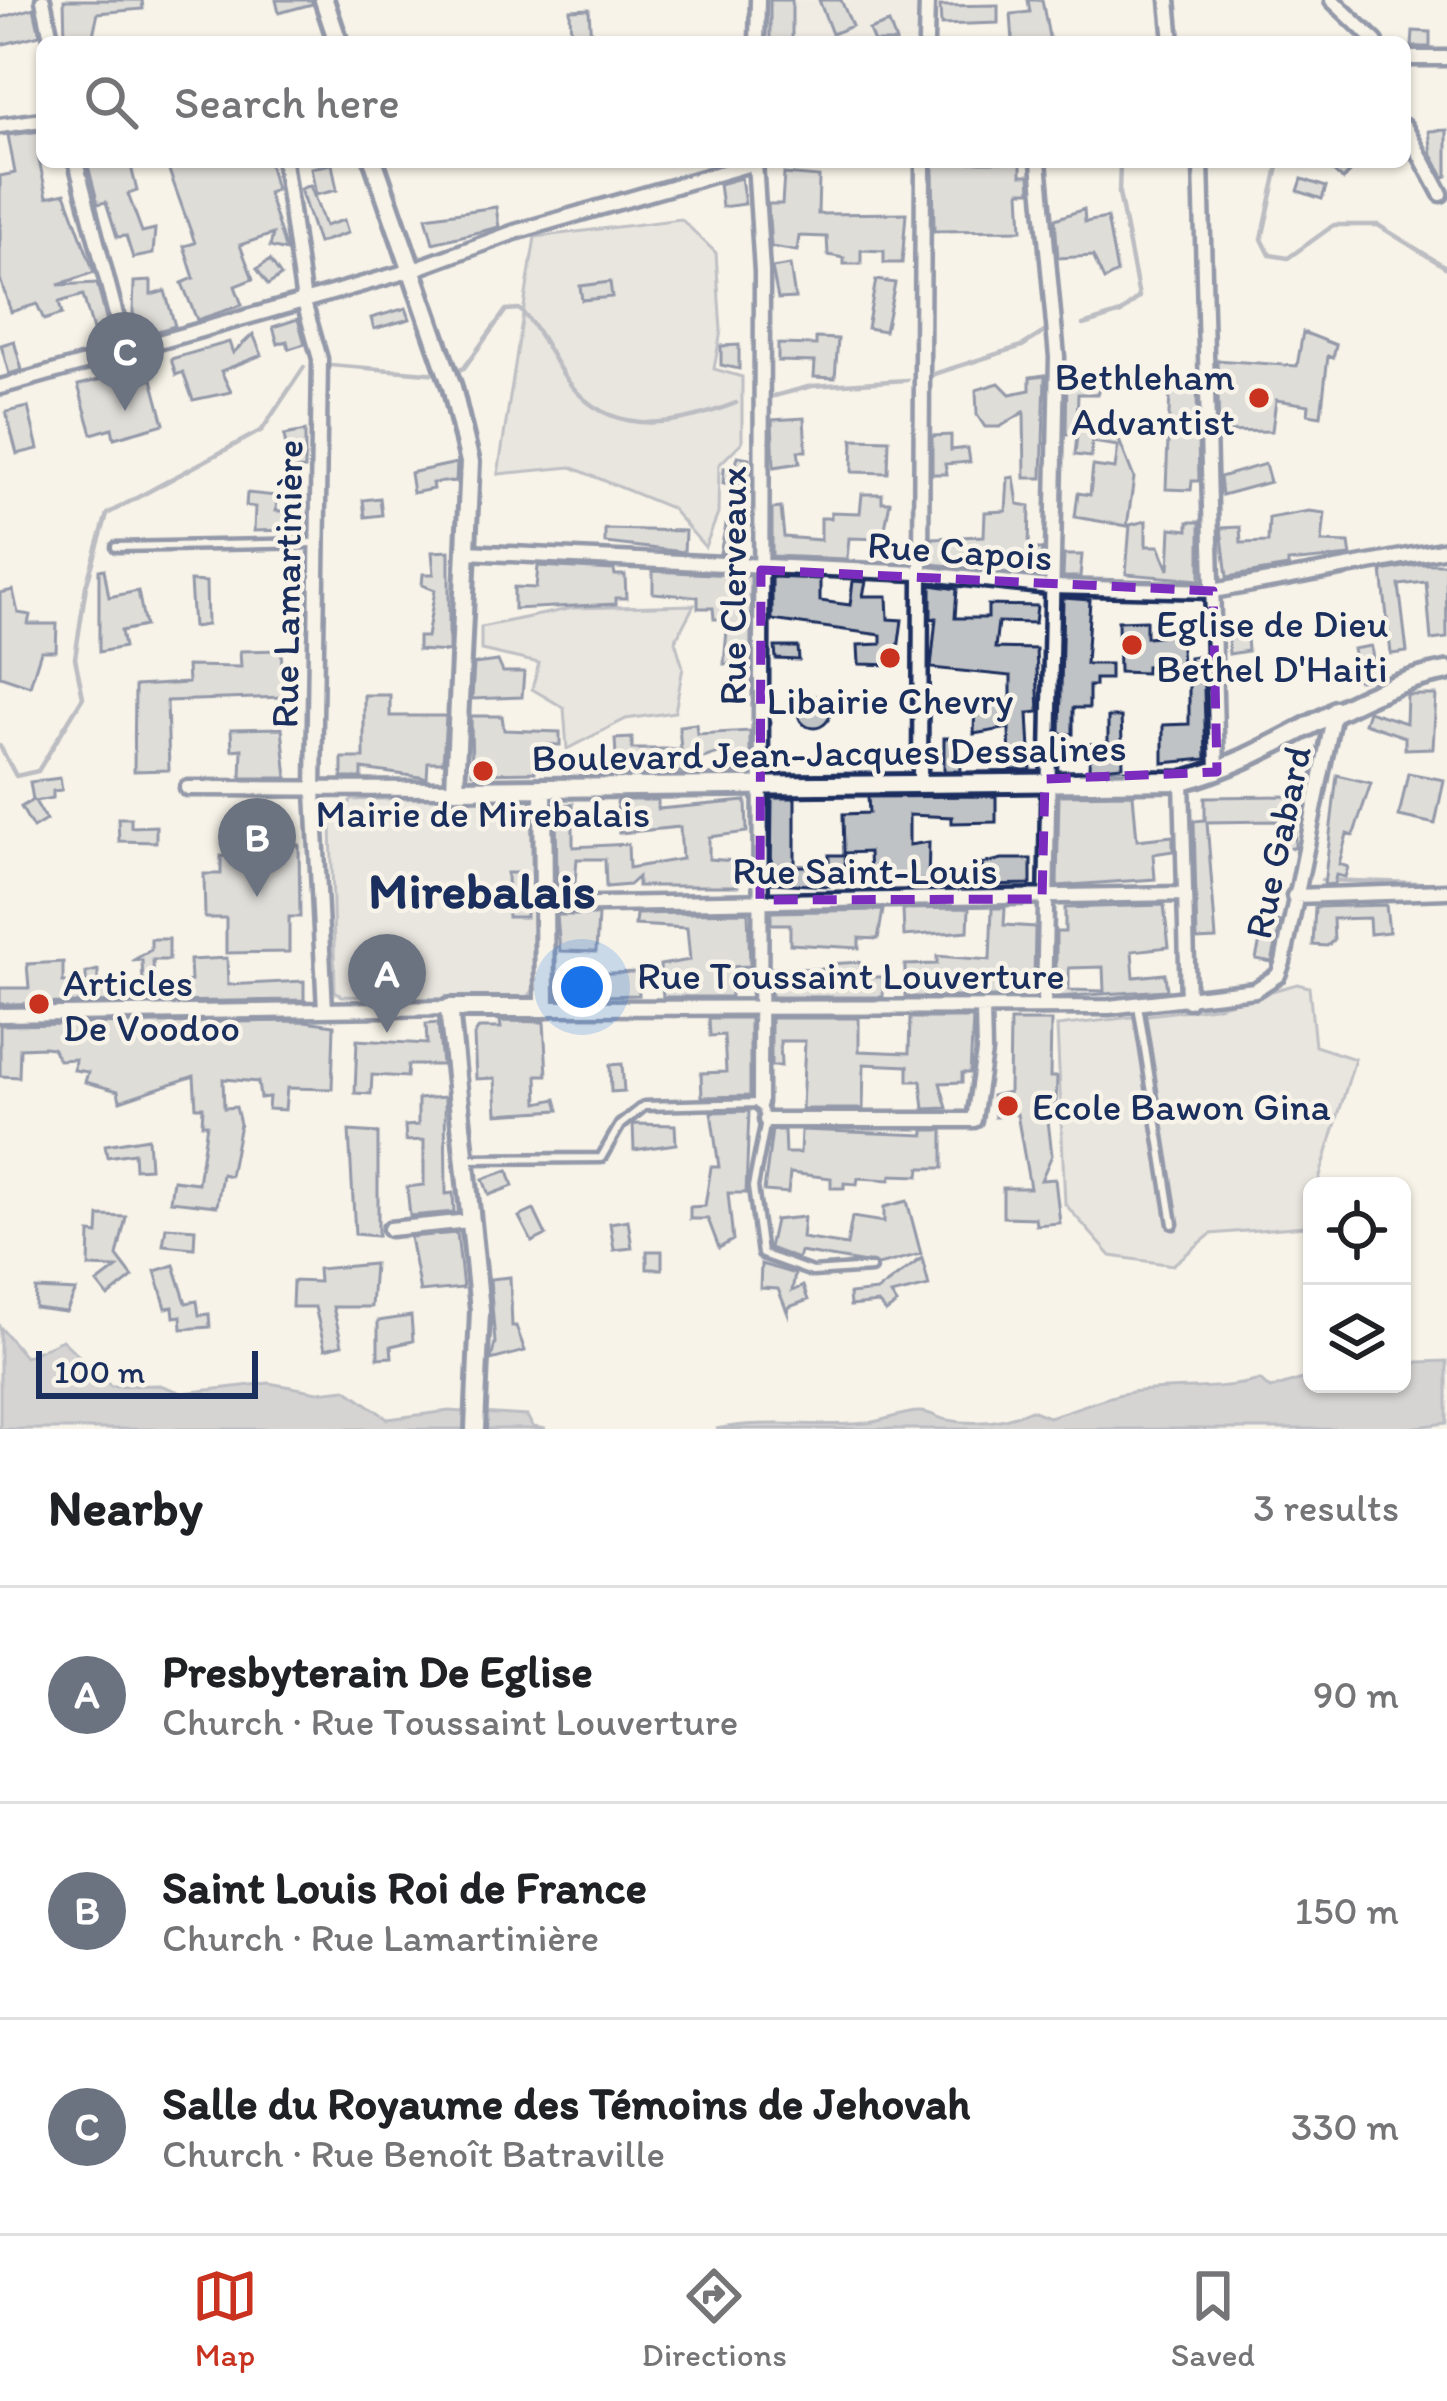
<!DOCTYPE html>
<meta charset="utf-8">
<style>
body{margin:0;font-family:Itim,sans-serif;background:#f6f6f6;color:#202124}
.controls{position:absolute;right:36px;bottom:36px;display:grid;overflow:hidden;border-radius:18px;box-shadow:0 3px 9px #0004}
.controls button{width:108px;height:108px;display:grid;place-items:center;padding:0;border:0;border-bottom:3px solid #e0e0e0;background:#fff;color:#202124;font:60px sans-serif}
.scale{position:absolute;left:36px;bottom:30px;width:222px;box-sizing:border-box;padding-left:12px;border:6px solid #1b2f5e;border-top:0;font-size:33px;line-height:42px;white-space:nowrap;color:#1b2f5e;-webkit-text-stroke:9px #f7f3e8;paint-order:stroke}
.you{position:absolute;left:582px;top:987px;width:42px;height:42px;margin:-30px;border:9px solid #fff;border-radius:50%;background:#1a73e8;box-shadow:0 0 0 18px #1a73e833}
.badge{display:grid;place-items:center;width:78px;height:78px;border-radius:50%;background:#c8321e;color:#fff;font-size:39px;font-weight:700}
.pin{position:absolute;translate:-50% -99px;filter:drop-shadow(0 3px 6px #0008)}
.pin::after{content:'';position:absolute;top:63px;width:42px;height:36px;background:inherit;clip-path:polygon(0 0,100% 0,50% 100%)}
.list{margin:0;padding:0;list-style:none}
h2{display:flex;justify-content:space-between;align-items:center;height:156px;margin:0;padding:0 48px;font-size:51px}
h2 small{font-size:39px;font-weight:400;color:#757577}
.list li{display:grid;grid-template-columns:78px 1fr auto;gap:36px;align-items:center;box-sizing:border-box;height:216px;padding:0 48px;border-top:3px solid #e0e0e0}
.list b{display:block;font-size:45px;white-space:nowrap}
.list p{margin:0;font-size:39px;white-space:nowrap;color:#757577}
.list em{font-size:39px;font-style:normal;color:#757577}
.icon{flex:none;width:66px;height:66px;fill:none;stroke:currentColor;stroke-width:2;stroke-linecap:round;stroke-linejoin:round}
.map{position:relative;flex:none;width:1447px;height:1429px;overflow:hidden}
.search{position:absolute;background:#fff;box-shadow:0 3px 9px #0004;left:36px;right:36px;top:36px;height:132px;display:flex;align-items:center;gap:30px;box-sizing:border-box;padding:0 42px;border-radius:18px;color:#757577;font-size:45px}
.sheet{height:804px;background:#fff}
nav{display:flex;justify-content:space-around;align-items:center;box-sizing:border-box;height:168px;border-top:3px solid #e0e0e0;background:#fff;font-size:33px;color:#757577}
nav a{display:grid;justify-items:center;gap:6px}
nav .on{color:#c8321e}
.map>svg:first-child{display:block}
</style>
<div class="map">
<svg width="1447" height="1429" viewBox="0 0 1447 1429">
<rect width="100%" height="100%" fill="#f7f3e8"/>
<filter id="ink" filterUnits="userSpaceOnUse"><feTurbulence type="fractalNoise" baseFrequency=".00833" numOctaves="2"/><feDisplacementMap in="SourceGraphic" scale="24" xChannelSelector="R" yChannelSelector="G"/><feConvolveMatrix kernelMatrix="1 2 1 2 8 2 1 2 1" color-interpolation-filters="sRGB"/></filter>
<g filter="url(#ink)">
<path fill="#e6e5de" d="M764 0H919L918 42H764Z"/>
<path fill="#d7d6d4" stroke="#798299" stroke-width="3" d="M681 219 716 253 721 331 714 369 742 377V442L719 465 718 514 705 547 671 508 571 467 498 474 535 237Z
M694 605 675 641 683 667 675 712 626 719 567 749 564 708 532 689 539 663 481 650V627L573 608Z
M477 796 539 810 542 979 528 997 505 1001 342 996 335 991 331 823 352 800Z
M1297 984 1309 987 1315 1046 1355 1059 1317 1186H1312L1305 1226 1211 1234 1173 1265 1111 1256 1065 1204 1057 1026 1214 1007Z"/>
<path fill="#acb0b9" stroke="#727c95" stroke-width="3" d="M0 1327 25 1357 62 1340 111 1386 160 1385 182 1393 269 1383 318 1392 346 1389 388 1419 449 1411 527 1416 533 1427 546 1429H0Z
M1447 1361V1423L1401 1429H716C767 1419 815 1428 866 1423 884 1422 903 1411 921 1412 930 1412 939 1419 948 1420 978 1426 1004 1422 1031 1410L1048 1417C1079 1409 1106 1395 1139 1391 1181 1386 1219 1391 1260 1380L1270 1389 1312 1376V1384H1402V1377L1418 1362Z"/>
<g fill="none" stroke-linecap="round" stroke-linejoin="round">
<path stroke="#727c95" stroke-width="4.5" d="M1279 162 1262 239 1270 255 1288 258 1334 225H1378L1447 268
M1083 325 1121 313 1139 297 1119 193 1120 162
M329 365 440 374
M451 373 464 368 506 310 519 309C545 334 555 370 578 393 621 438 685 423 736 403
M928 376 1022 346 1046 331
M774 396 812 386 907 380
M0 746 16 776 38 771 83 697 75 658 86 586 107 514 262 430 304 367
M1322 880 1447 884"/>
</g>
<path fill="#c0c3c5" stroke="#1b2f5e" stroke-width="3" fill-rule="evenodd" d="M64 0H142L143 9 98 13 92 39H65Z
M276 0H312V4L279 13Z
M770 0H792V42H770Z
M819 0H841L852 26 832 34Z
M1028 0H1042L1050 42H1013L1011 14 1030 12Z
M998 5V23L941 25 940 6Z
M34 8 40 35 0 45V18Z
M589 9 591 42H571L570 10Z
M889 23 896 42H874L869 30Z
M1413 31 1430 32V47H1412Z
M1447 130V176L1444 177 1432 155 1429 131Z
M42 131 39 160 47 197 65 193 94 272 58 285 97 283 109 330 94 334 83 295 59 302 62 314 44 320 37 304 11 312 0 279V176L15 173 8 135Z
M87 162H130L137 191 128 194 142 232 155 229 153 254 133 258 126 236 117 237 106 202 98 204Z
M166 162H269L276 190 268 193 286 251 270 247 273 234 240 245 253 279 235 286 242 305 197 320 182 283 194 278 184 246 195 243Z
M933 162H1021V175H1030L1031 191H1020L1022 230 934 231Z
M1323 162H1359L1343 180Z
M332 164 337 190 316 195 311 168Z
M784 174 819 177 818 214 906 213 902 263H884V251L861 250V264H844V258L828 255 827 237 799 236 797 251 771 247 768 204H782Z
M741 178 745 204 722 207 719 184Z
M1302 179 1326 187 1322 199 1298 191Z
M310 185 325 226 344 220 348 233 318 243 300 189Z
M496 207 499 227 433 243 426 217Z
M1084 209 1085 222 1107 218 1117 273 1104 280 1093 256 1058 258 1055 219Z
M270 260 281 276 268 285 257 269Z
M790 265 795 298 778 299 772 268Z
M876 280 895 283 885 331 867 328Z
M151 281V295L165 291 175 326 140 336 133 313 134 282Z
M610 282 612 297 582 300 580 286Z
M406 308 410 319 374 329 371 318Z
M298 319 305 344 289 349 287 341 278 344 273 327Z
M1303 332 1336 345 1333 358 1328 356 1321 416 1308 414 1309 405 1276 400 1272 431 1219 432 1217 360 1297 366Z
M253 334 262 355 221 371 231 392 193 400 183 372 176 375 171 359 229 342 233 353Z
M816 338 838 339 835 378 814 377 815 362 778 361V344L816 345Z
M14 341 22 370 9 374 1 345Z
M739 345V369L721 365V346Z
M127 373 130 384 152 379 164 424 114 438 112 428 92 434 78 385Z
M1045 375 1042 478H1025L1024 412 1000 427H985L977 415 976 390 999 383 1010 394 1030 390V377Z
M1067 376 1099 377 1098 394H1078L1077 421 1094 423V429L1119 440 1134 478 1127 526 1075 517 1078 493 1090 495 1093 466 1115 469 1118 446 1092 442 1091 457 1075 455 1077 435 1066 434Z
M1170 390 1197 393 1199 481H1192L1191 490 1166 489Z
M28 407 38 449 17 454 6 412Z
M804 418 806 451H798L800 463 774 467 772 420Z
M305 431V469L290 470 284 435Z
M951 435V450L968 448 970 462 945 464 947 474H932V436Z
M853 439 889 440 888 473 852 472Z
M738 456 749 458 748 484 723 483 724 468 735 469Z
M457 463 456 481 432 483 433 489 413 493 410 473Z
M1265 464 1270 482 1222 495 1220 477Z
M1014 477 1018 504 1030 506 1029 549H1042L1040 563 996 558V571L932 564V538L984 536 985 512 1006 511 1008 478Z
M247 493 277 496 276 511H292L288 530 254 531 255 507 246 506Z
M862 494H882V502H890L883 539 849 538 847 559 772 556V509L781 508 784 537 821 540V518H831V512L860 513Z
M380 498 382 515 365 517 363 500Z
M1309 511 1325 513 1322 542 1349 543 1351 556 1288 562V567L1227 577 1221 528 1240 527 1241 543 1268 542 1269 518Z
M1146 521V546H1159L1169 570 1171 528 1188 530V522H1200V580L1126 574 1130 525Z
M726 525 735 527 731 554 720 553Z
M605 529 685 531 684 552 605 543Z
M449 551V652L418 650V637H427L435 590 422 585 423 574H434L432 552Z
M1064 555H1082L1080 577H1063Z
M1420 564H1446L1447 638 1431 640 1426 582 1399 585 1407 652 1391 654 1382 571Z
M538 566 614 570 615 575H625L626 598H616V604L514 609V587L536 588Z
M104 569 109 597 138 591 145 626 121 631 124 647 99 652V570Z
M653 571 751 576V664H724L728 619H714L713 608H698V597L653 593Z
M772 577 820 579V601L850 605 853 581 866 582 863 596H887L888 619 902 620 896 665 859 664 858 645 881 644V635L772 620Z
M190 581 206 582 207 625 193 627Z
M931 585 957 589 955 618H988V605L1037 606 1035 623 998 622 995 648 1036 649 1039 712 1028 713 1031 770H1010L1009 728 974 734 975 699H1011V676L931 668 936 618 931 619Z
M13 590 18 613 30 615 28 624H57L56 651H41L30 686 0 676V593Z
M1063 598 1090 600 1086 664H1110V679H1095V686H1089V708H1073V734H1060Z
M1146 620V637L1180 634 1182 664 1146 666V673L1119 672 1118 621Z
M1247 637 1248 651 1229 654 1228 638Z
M1371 646 1376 678 1358 680 1353 649Z
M775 647H798L799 660 776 659Z
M281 650 284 697 167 701 169 770 134 771 135 686 188 683 187 666 241 667 240 651Z
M1203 655 1206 759 1163 763V725L1189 724V657Z
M498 661 503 672H524L522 697 472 699 474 664Z
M364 695H390V716H446L443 762H428L427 778 362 769V778H342V758H364Z
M1407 695H1436L1433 748 1405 749V737L1364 723 1368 711 1406 723Z
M798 712a16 16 0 1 1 32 0a16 16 0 1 1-32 0Z
M471 716H502L504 730 560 732V745L535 744V772L472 773Z
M1108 717H1121L1123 766 1089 769 1090 744 1108 742Z
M696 724 697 734 750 731V773H725L724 751 700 759 701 769 694 772 617 773 615 739 632 738V749H681L679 726Z
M282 728 287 778H241L242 749 232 750 231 729Z
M944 738H959L961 771H944Z
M1408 773 1444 780 1435 824 1399 816Z
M1337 775 1371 783 1353 836 1347 834 1339 864 1348 867 1345 877 1336 875 1334 884 1324 885Z
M60 778 62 790 53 791V798L35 801 46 820 33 828 21 807 33 800 30 782Z
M1133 794 1137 840 1173 836V851L1153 854 1155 879 1057 886 1059 795Z
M996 796V822L952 823V817L909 815V845L929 842 928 888 907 875 870 877 869 852 844 853 843 814 869 813 868 797Z
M1295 796V848H1277V821L1207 822 1216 939 1197 940 1194 821 1205 820V797Z
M772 798H795V866H829V855H845L846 881 829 882V886L771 883Z
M617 800H658V809L746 801 747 832 709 837V859L748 862 750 874 739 875 738 886H638V877L629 885 606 887 605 859H577L575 883 557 887 556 805 573 804V847L628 844 629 868 682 859 680 827 619 833Z
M118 818H131V827L156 826V842L119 841Z
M267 833H280V847L299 845 300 917H289V952L226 953V918H205L204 874H221V856L258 857Z
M1002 859H1031V884L985 885 982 864Z
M507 873H525L526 917H508Z
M1164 905 1169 947 1132 951 1134 977 1165 974 1167 990 1056 997V932H1065V908ZM1103 967 1104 991 1069 990V968Z
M1386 905 1389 932 1370 934 1369 918 1333 919 1334 940 1327 946 1313 945 1315 907Z
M969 908 968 931 904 936 903 909Z
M992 908H1005L1004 925 1035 927 1034 981 1009 980V997H905V965L937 964V956L990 960Z
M883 910 878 939 859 938V948L790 944V924H771V912Z
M748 912 750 966 730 967 731 997H663L660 965 690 960 687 928 635 925 636 914Z
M557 915H598L596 952 560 951Z
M1265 918 1281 922 1272 962 1256 959Z
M151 939H169V960H153L154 989 191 981 190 960 227 958 228 985 304 981V1000L0 1004V988H29L27 964 63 962V982H86V973L98 970V983L108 982V988L143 984 142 960 132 961 151 950Z
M859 962 866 977H883V997H771V968L830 969V964Z
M638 972 639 995 558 997 559 975Z
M709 1018H750V1096L702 1097 701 1073 726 1072 724 1035 710 1036Z
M771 1018H859V1051L909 1053 910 1018H973L970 1073H962V1082L940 1083 947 1108 924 1109 921 1081H908V1066L864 1064 863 1109H802L805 1041H780L781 1066H771Z
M305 1021 334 1025 332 1089 287 1088 285 1110 268 1109 269 1097 260 1098 258 1082 223 1079 224 1108 236 1107 240 1124 230 1176 222 1174 217 1206 170 1201 173 1180 198 1183 207 1124H202L203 1107H196L194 1076 120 1101 118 1091 85 1082 88 1072 74 1070 75 1059 59 1060 52 1048 44 1047 20 1048 19 1077 0 1076V1025Z
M500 1021 544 1022 547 1075H537L538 1103 556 1099 559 1110 497 1114 495 1078 476 1079 474 1036 479 1028H501Z
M1010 1021H1051L1050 1077H1057L1056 1103H1046L1052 1155 1041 1180 1055 1179 1060 1223 1036 1225 1035 1218 1003 1217V1188H1030L1017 1114 995 1117 992 1096 1009 1092Z
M438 1023 442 1065H408L407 1077 372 1075 371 1094 355 1093 357 1040 427 1044 426 1024Z
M622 1064 624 1091 611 1092 610 1065Z
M445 1097 446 1194 453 1193 454 1212 410 1216 407 1187 424 1185V1140L406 1141 405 1126 418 1125V1099Z
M749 1111 746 1193H728L733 1240 719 1248 708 1219H690V1207L705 1206 711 1167H719L711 1112Z
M633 1124 675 1125 676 1144 634 1150Z
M772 1130H784L785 1153H800L801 1130 924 1135V1130H943V1168H920L919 1176 891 1175 890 1180 858 1178 857 1184 844 1183V1188H831V1178L790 1173 788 1193 764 1191Z
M349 1131 378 1133V1236L355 1234Z
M148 1138 150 1168 135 1169 134 1153 107 1157 105 1145Z
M508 1170 513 1186 489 1195 483 1179Z
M907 1201 921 1254 878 1265 800 1252 798 1259 769 1248 775 1220 804 1217 802 1238 847 1245 852 1217 884 1222V1207Z
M534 1210 546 1235 532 1242 519 1217Z
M99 1216 126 1217 117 1256 133 1277 108 1297 97 1283 117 1268 89 1267 90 1233 98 1234Z
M628 1220 632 1248 614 1250 610 1223Z
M166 1227 195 1229 194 1248 163 1245Z
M457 1233 463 1288 420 1292 410 1237Z
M647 1251H662V1269H647Z
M922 1258 929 1286 891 1295 897 1304 886 1312 878 1303 850 1306 849 1294 877 1291Z
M374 1264 371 1307H333L342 1345 325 1349 315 1307H292L293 1281 319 1282 318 1269Z
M761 1264 795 1274 792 1291 803 1286 808 1300 789 1307 788 1314 778 1289 760 1288Z
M174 1265 186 1303 197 1301 199 1315 209 1314 210 1327 182 1329 181 1316 174 1317 173 1307 166 1308 155 1271Z
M510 1277 512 1326H516L525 1351 491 1360 495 1343 490 1279Z
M36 1289 76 1291 66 1312 35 1308Z
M411 1316 413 1341 391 1346 392 1357 378 1358V1321Z"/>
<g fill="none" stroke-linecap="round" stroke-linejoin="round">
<g stroke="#1b2f5e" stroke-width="15">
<path id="lane" d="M116 547 314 543
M1138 1005 1173 1224
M468 1159 601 1158 620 1125 644 1106 760 1103 766 1120 753 1187 762 1254 812 1272 871 1268"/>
</g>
<g stroke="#1b2f5e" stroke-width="21">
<path id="street" d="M43 0 52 42
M1168 0 1172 42
M1332 0 1376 42
M757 42 758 0
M926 42 927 0
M1405 58H1447
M0 126 42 120
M1405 127 1441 194
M76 162 126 353
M284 162 304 302 320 359 314 791 325 1010
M755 162 762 272 760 1103
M1039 162 1057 357 1044 1007
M1201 162 1217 772
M0 387 409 271 515 232 758 162
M466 552 917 573 1050 587 1213 591 1447 549
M1182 781 1188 1001
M920 783 923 162
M187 788 455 789
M1294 896 1447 891
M548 905 1182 894
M545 1008 1109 1007 1255 990 1278 975 1283 962 1335 708
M0 1015 449 1008
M766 1120H974L984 1052 983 1010
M390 1229 469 1221"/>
</g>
<g stroke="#1b2f5e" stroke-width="26">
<path id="secondary" d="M324 0 338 42
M374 162 452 387 470 462 455 789 1182 781C1277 757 1350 688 1447 671
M475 1429 480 1310 449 1008H545L543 790"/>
</g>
<use href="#lane" stroke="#f7f3e8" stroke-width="6"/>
<use href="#street" stroke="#f7f3e8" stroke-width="12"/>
<use href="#secondary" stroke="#f7f3e8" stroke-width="16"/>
</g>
</g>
<path d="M0 0H1447V1429H0ZM761 570 1213 591 1217 772 1045 779 1042 899 760 900Z" fill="#f7f3e8" fill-opacity=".55" fill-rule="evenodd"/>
<path fill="none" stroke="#7b2cbf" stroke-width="9" stroke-dasharray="24 15" stroke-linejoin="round" d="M761 570 1213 591 1217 772 1045 779 1042 899 760 900Z"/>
<g fill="#c8321e" stroke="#f7f3e8" stroke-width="4.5">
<circle cx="1259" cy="398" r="12"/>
<circle cx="1132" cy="645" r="12"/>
<circle cx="890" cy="658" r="12"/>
<circle cx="483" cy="771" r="12"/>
<circle cx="39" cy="1004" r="12"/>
<circle cx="1008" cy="1106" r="12"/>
</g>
<g text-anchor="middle" stroke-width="9" stroke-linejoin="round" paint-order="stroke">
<g font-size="39" fill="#1b2f5e" stroke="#f7f3e8" text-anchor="start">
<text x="1235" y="390" text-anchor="end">Bethleham<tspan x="1235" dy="45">Advantist</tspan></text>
<text x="1156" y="637">Eglise de Dieu<tspan x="1156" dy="45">Bethel D'Haiti</tspan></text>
<text x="890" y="714" text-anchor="middle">Libairie Chevry</text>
<text x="483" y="827" text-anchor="middle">Mairie de Mirebalais</text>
<text x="63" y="996">Articles<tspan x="63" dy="45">De Voodoo</tspan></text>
<text x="1032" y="1120">Ecole Bawon Gina</text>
</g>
<g font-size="39" fill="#1b2f5e" stroke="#f7f3e8">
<text transform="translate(960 550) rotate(4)" y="14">Rue Capois</text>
<text transform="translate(286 584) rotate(-89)" y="14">Rue Lamartinière</text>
<text transform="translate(732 586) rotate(-90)" y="14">Rue Clerveaux</text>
<text transform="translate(829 752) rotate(-1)" y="14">Boulevard Jean-Jacques Dessalines</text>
<text transform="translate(1277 842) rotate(-78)" y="14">Rue Gabard</text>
<text x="865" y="884">Rue Saint-Louis</text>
<text x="851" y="989">Rue Toussaint Louverture</text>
</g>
<g font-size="51" font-weight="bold" fill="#1b2f5e" stroke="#f7f3e8">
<text x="482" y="908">Mirebalais</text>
</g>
</g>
</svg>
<div class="controls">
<button><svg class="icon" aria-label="locate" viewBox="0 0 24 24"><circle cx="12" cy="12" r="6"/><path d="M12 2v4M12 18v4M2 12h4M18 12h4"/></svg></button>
<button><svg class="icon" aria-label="layers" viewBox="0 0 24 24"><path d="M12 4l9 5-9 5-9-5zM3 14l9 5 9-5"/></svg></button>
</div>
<div class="scale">100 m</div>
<div class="you"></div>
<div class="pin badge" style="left:387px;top:1033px;background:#6b7280">A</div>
<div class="pin badge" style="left:257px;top:897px;background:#6b7280">B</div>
<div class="pin badge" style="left:125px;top:411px;background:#6b7280">C</div>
<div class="search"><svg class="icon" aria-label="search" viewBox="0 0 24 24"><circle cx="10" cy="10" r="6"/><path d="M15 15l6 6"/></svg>Search here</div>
</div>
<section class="sheet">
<h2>Nearby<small>3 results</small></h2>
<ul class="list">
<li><span class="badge" style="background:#6b7280">A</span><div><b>Presbyterain De Eglise</b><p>Church · Rue Toussaint Louverture</p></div><em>90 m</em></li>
<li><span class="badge" style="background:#6b7280">B</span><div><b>Saint Louis Roi de France</b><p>Church · Rue Lamartinière</p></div><em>150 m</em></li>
<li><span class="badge" style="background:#6b7280">C</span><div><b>Salle du Royaume des Témoins de Jehovah</b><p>Church · Rue Benoît Batraville</p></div><em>330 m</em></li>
</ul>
</section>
<nav>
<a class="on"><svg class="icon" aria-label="map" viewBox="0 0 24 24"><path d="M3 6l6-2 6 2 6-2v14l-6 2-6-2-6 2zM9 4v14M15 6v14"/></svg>Map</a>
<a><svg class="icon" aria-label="directions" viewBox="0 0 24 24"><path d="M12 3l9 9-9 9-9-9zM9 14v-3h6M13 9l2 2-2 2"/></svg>Directions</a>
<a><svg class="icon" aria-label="saved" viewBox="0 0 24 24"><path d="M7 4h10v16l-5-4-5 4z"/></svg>Saved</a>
</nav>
